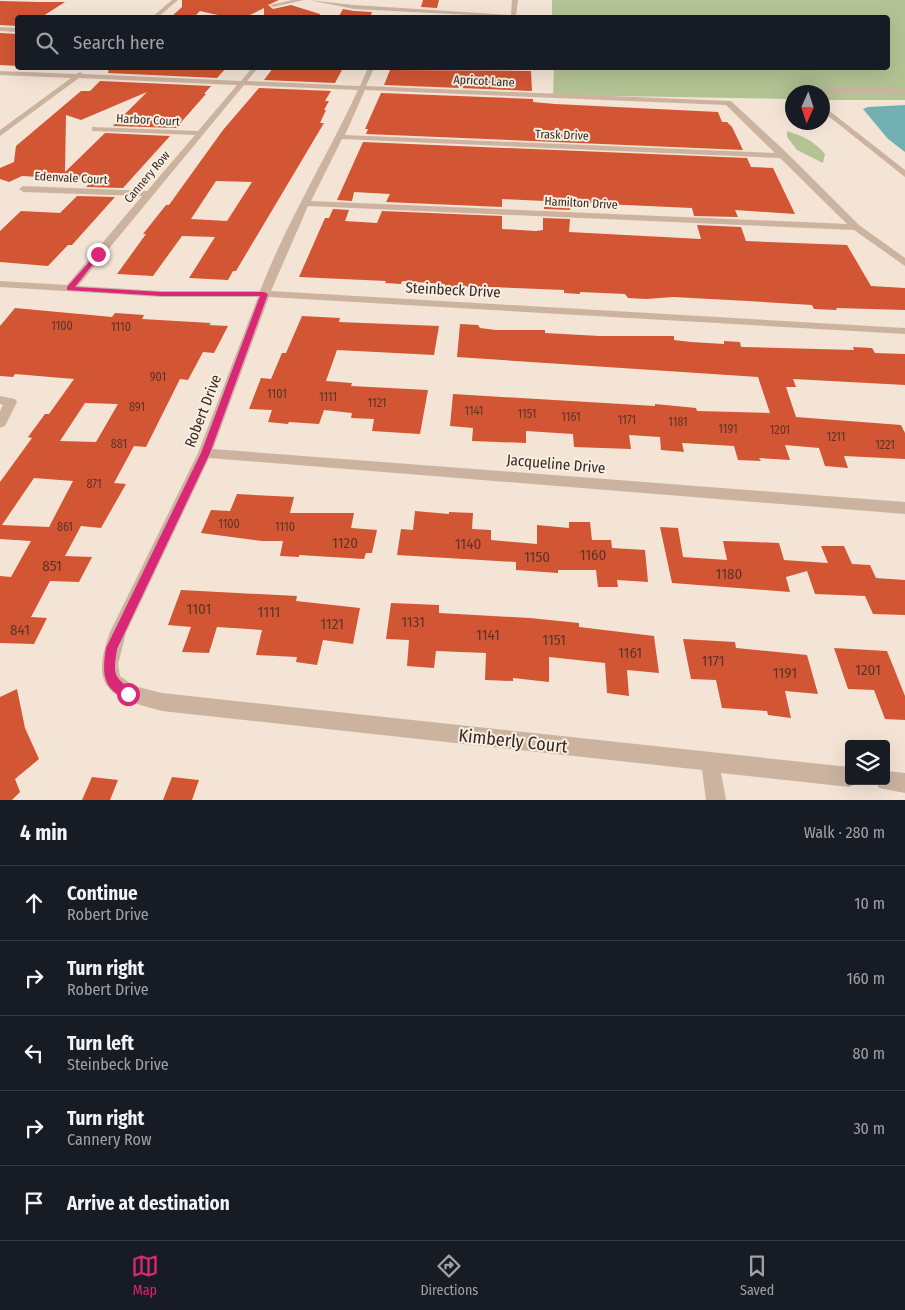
<!DOCTYPE html>
<meta charset="utf-8">
<style>
body{margin:0;font-family:"Fira Sans Condensed",sans-serif;background:#20242c;color:#f1f3f6}
.controls{position:absolute;right:15px;bottom:15px;display:grid;overflow:hidden;border-radius:5px;box-shadow:0 5px 20px #0002}
.controls button{width:45px;height:45px;display:grid;place-items:center;padding:0;border:0;border-bottom:1px solid #363941;background:#171b24;color:#f1f3f6;font:25px sans-serif}
.compass{position:absolute;left:785px;top:85px;width:45px;height:45px;border-radius:50%;background:#171b24;box-shadow:0 5px 20px #0002;rotate:183deg}
.stop{position:absolute;width:15px;height:15px;margin:-11px;border:4px solid #db2777;border-radius:50%;background:#fff}
.stop.end{background:#db2777;border-color:#fff;box-shadow:0 1px 5px #0008}
.list{margin:0;padding:0;list-style:none}
h2{display:flex;justify-content:space-between;align-items:center;height:65px;margin:0;padding:0 20px;font-size:21px}
h2 small{font-size:16px;font-weight:400;color:#9ea1a6}
.list li{display:grid;grid-template-columns:32px 1fr auto;gap:15px;align-items:center;box-sizing:border-box;height:75px;padding:0 20px;border-top:1px solid #363941}
.list b{display:block;font-size:19px;white-space:nowrap}
.list p{margin:0;font-size:16px;white-space:nowrap;color:#9ea1a6}
.list em{font-size:16px;font-style:normal;color:#9ea1a6}
.icon{flex:none;width:28px;height:28px;fill:none;stroke:currentColor;stroke-width:2;stroke-linecap:round;stroke-linejoin:round}
.map{position:relative;flex:none;width:905px;height:800px;overflow:hidden}
.search{position:absolute;background:#171b24;box-shadow:0 5px 20px #0002;left:15px;right:15px;top:15px;height:55px;display:flex;align-items:center;gap:12px;box-sizing:border-box;padding:0 18px;border-radius:5px;color:#9ea1a6;font-size:19px}
.sheet{height:440px;background:#171b24}
nav{display:flex;justify-content:space-around;align-items:center;box-sizing:border-box;height:70px;border-top:1px solid #363941;background:#171b24;font-size:14px;color:#9ea1a6}
nav a{display:grid;justify-items:center;gap:2px}
nav .on{color:#db2777}
.map>svg:first-child{display:block}
</style>
<div class="map">
<svg width="905" height="800" viewBox="0 0 905 800">
<rect width="100%" height="100%" fill="#f3e4d5"/>
<path fill="#b4c394" d="M552 0H905V100H823L822 92H792V99L553 95 554 68H888V18L552 17Z
M787 131C803 136 814 141 825 154L823 163 797 150 787 137Z"/>
<path fill="#71b1b2" d="M905 105V152L888 139 863 109 868 107Z"/>
<path fill="#d25634" fill-rule="evenodd" d="M182 0H279L268 5 273 9 291 5 320 14 319 18H264V8L244 18H231L200 11 193 18H170L182 7Z
M423 0H439L437 8 421 7Z
M0 1 38 2H65L40 18H18V26L0 25Z
M343 9 354 11 372 12 370 18H338Z
M0 33 18 34V66L0 65Z
M109 68H226L217 78 108 73Z
M273 68H343L335 83 264 80Z
M390 70 531 71 532 91 384 85Z
M100 81 211 86 204 94H206L176 128 113 126 147 92 81 120 66 115 65 172 105 133 170 136 123 188 86 187 93 180 22 176 9 182 0 179V168L14 162 16 146 81 91H90Z
M259 88 331 91 325 101H329L324 110H326L320 123H324L236 271H233L228 280 189 278 215 237 182 236 153 276 117 274 146 234H143L166 205H169L223 130ZM216 181 252 182 227 221 191 219Z
M381 93 533 99V102L555 104 718 112 722 122H727L732 127 743 150 366 134 368 129H365Z
M363 142 747 158 751 167 773 168 795 214 735 210 738 217 694 216 692 208 582 203H570V210L544 209V201L502 199V207L386 202 390 194 354 192 352 201 337 200Z
M77 196 115 197 72 245H68L48 266 0 262V231L21 211 60 213Z
M333 209 349 210 345 221 377 223 382 211 502 216V229L536 231 543 230V218L570 219 569 232 701 239 697 225 741 227 746 241 847 245 871 286 905 288V310L836 308 837 310 814 309 812 305 748 301 673 297 646 299 628 298 625 294 580 292V294L564 293V290L489 287H467V289L445 288V284L431 283 402 281 401 284 385 283 386 281 299 277 325 218H329Z
M15 308 112 317 115 313 144 315 142 319 211 323 209 325 228 326 214 353 203 352 188 380 180 379 146 447 134 446 114 483 126 484 101 528 81 526 65 556 92 557 79 582 50 581 31 617 47 618 34 644 0 643V576L11 577 31 541 0 539V482L32 438 28 437 45 414H49L74 379 15 374 13 377 0 376V326ZM85 403 118 404 96 442 60 441ZM34 478 73 481 49 527 2 525Z
M302 316 340 318 339 322 439 326 434 355 337 350 326 381 352 383 351 386 428 390 420 434 372 431 374 419 351 418 352 413 324 410 319 424 289 422 288 424 268 422 272 410 249 409 261 378 271 379 282 353H286Z
M460 324 478 325 480 328 496 330H545V333L600 336H674V340L691 342 724 344V341L740 342 741 347 854 350 853 347 872 348 875 353 905 354V385L793 379 796 387H786L796 417 901 425 905 433V459L844 456 848 468 825 466 819 448 785 445 790 460 759 458 761 461 738 460 734 446 682 443 684 452 661 450 660 437 629 435 631 449 574 447 573 434 526 431V443L472 441 473 428 450 426 453 394 655 406V404L696 408 697 411 770 413 758 377 457 357Z
M237 494 294 497 290 513H354L351 528 377 530 372 553H366L364 559 299 555V557L280 556 283 541H262L201 533 211 510 230 511Z
M415 511 449 514V512L473 513 472 529 491 530V540L537 544V525L569 528V522H590L592 540H611L612 548 645 550 648 582 617 580 618 587H598L596 570H558V573L516 570V562L397 555 401 529 413 530Z
M660 527 678 528 683 557 727 560 723 541 754 542 779 543 784 560 828 563 821 546H844L852 564 870 565 876 578 905 580V615L873 614 865 596 815 594 807 571 786 577 790 592 672 583Z
M181 590 297 596 296 601 360 608 353 644 323 640 317 665 296 662 297 657 256 655 262 630 217 627 209 653 182 652 191 627 168 625Z
M391 603 439 605V613L530 618 579 623V627L654 636 659 673 627 670 629 696 607 693 605 663 549 657V682L513 678V681L485 680 486 653 436 651 434 668 407 666 409 640 386 639Z
M683 639 735 642 736 648 807 655 818 694 785 691 791 718 768 715 767 711 722 708 716 680 691 679Z
M834 648 887 651 905 696V720L885 719 874 690 848 689Z
M17 689 25 728 39 759 15 779 20 792 12 800H0V697Z
M92 777 118 780 110 800H82Z
M172 777 199 780 192 800H163Z"/>
<g fill="none" stroke-linecap="round" stroke-linejoin="round">
<path fill="#cbb3a0" fill-rule="evenodd" d="M172 0H178L157 18H151Z
M292 0H304L273 7 270 5Z
M309 0 354 5 511 15 512 0H518L516 16 527 18 354 9Z
M0 27 18 28V32L0 31Z
M252 68H258L247 81 360 86 368 68H374L366 86 731 101 788 154 859 225 905 258V266L854 230 308 206 271 291 905 328V334L269 297 213 449 905 502V514L209 458 126 633 118 664 120 676 134 686 162 693 849 767V781H857L856 784 849 787 721 773 726 800H706L702 770 162 711C110 697 89 690 110 632L198 453 258 297H162L0 287V281L67 285 142 196 23 192 19 189 23 186 147 191 195 135 95 131H92V127L198 131 237 85 79 78 0 136V130L71 78 0 75V71L76 74 80 72 83 74 241 81ZM244 85 358 90C327 157 287 221 260 291H162L78 286ZM365 90 726 105 775 153 345 135ZM342 139 780 158 847 224 311 201Z
M838 87 905 89V93L814 92Z
M822 105 905 170V177L822 111Z
M0 396 15 399 17 402 5 426 0 428V411L3 405 0 404Z
M886 771 905 773V793L879 788 876 781H886Z"/>
</g>
<path fill="#db2777" d="M98 252 101 254 75 287 162 292H264L268 294 210 453 117 649C114 671 111 677 133 690V698L128 700C102 689 102 673 106 648L201 453 260 296H162L67 290V287Z"/>
<g text-anchor="middle" stroke-width="4" stroke-linejoin="round" paint-order="stroke">
<g font-size="12" fill="#342924" stroke="#faeee1">
<text transform="translate(484 81) rotate(3)" y="4">Apricot Lane</text>
<text transform="translate(148 120) rotate(3)" y="4">Harbor Court</text>
<text transform="translate(562 135) rotate(2)" y="4">Trask Drive</text>
<text transform="translate(147 177) rotate(-50)" y="4">Cannery Row</text>
<text transform="translate(71 178) rotate(3)" y="4">Edenvale Court</text>
<text transform="translate(581 203) rotate(3)" y="4">Hamilton Drive</text>
</g>
<g font-size="12" fill="#5c3428">
<text x="62" y="330">1100</text>
<text x="121" y="331">1110</text>
<text x="158" y="381">901</text>
<text x="277" y="398">1101</text>
<text x="328" y="401">1111</text>
<text x="377" y="407">1121</text>
<text x="137" y="411">891</text>
<text x="474" y="415">1141</text>
<text x="527" y="418">1151</text>
<text x="571" y="421">1161</text>
<text x="627" y="424">1171</text>
<text x="678" y="426">1181</text>
<text x="728" y="433">1191</text>
<text x="780" y="434">1201</text>
<text x="836" y="441">1211</text>
<text x="119" y="448">881</text>
<text x="885" y="449">1221</text>
<text x="94" y="488">871</text>
<text x="229" y="528">1100</text>
<text x="65" y="531">861</text>
<text x="285" y="531">1110</text>
</g>
<g font-size="15" fill="#342924" stroke="#faeee1">
<text transform="translate(453 290) rotate(3)" y="5">Steinbeck Drive</text>
<text transform="translate(203 411) rotate(-69)" y="5">Robert Drive</text>
<text transform="translate(556 464) rotate(5)" y="5">Jacqueline Drive</text>
</g>
<g font-size="15" fill="#5c3428">
<text x="345" y="548">1120</text>
<text x="468" y="549">1140</text>
<text x="593" y="560">1160</text>
<text x="537" y="562">1150</text>
<text x="52" y="571">851</text>
<text x="729" y="579">1180</text>
<text x="199" y="614">1101</text>
<text x="269" y="617">1111</text>
<text x="413" y="627">1131</text>
<text x="332" y="629">1121</text>
<text x="20" y="635">841</text>
<text x="488" y="640">1141</text>
<text x="554" y="645">1151</text>
<text x="630" y="658">1161</text>
<text x="713" y="666">1171</text>
<text x="868" y="675">1201</text>
<text x="785" y="678">1191</text>
</g>
<g font-size="18" fill="#342924" stroke="#faeee1">
<text transform="translate(513 741) rotate(6)" y="6">Kimberly Court</text>
</g>
</g>
</svg>
<div class="controls">
<button><svg class="icon" aria-label="layers" viewBox="0 0 24 24"><path d="M12 4l9 5-9 5-9-5zM3 14l9 5 9-5"/></svg></button>
</div>
<svg class="compass" viewBox="-18 -18 36 36"><path d="M0-13l5 13h-10z" fill="#e53935"/><path d="M0 13l5-13h-10z" fill="#9ea1a6"/></svg>
<div class="stop" style="left:128px;top:694px"></div>
<div class="stop end" style="left:98px;top:254px"></div>
<div class="search"><svg class="icon" aria-label="search" viewBox="0 0 24 24"><circle cx="10" cy="10" r="6"/><path d="M15 15l6 6"/></svg>Search here</div>
</div>
<section class="sheet">
<h2>4 min<small>Walk · 280 m</small></h2>
<ul class="list">
<li><svg class="icon" aria-label="ahead" viewBox="0 0 24 24"><path d="M12 20V5M6 11l6-6 6 6"/></svg><div><b>Continue</b><p>Robert Drive</p></div><em>10 m</em></li>
<li><svg class="icon" aria-label="right" viewBox="0 0 24 24"><path d="M7 20v-9h11M14 6l5 5-5 5"/></svg><div><b>Turn right</b><p>Robert Drive</p></div><em>160 m</em></li>
<li><svg class="icon" aria-label="left" viewBox="0 0 24 24"><path d="M17 20v-9H6M10 6l-5 5 5 5"/></svg><div><b>Turn left</b><p>Steinbeck Drive</p></div><em>80 m</em></li>
<li><svg class="icon" aria-label="right" viewBox="0 0 24 24"><path d="M7 20v-9h11M14 6l5 5-5 5"/></svg><div><b>Turn right</b><p>Cannery Row</p></div><em>30 m</em></li>
<li><svg class="icon" aria-label="arrive" viewBox="0 0 24 24"><path d="M6 21V4h12l-3 4 3 4H6"/></svg><div><b>Arrive at destination</b></div></li>
</ul>
</section>
<nav>
<a class="on"><svg class="icon" aria-label="map" viewBox="0 0 24 24"><path d="M3 6l6-2 6 2 6-2v14l-6 2-6-2-6 2zM9 4v14M15 6v14"/></svg>Map</a>
<a><svg class="icon" aria-label="directions" viewBox="0 0 24 24"><path d="M12 3l9 9-9 9-9-9zM9 14v-3h6M13 9l2 2-2 2"/></svg>Directions</a>
<a><svg class="icon" aria-label="saved" viewBox="0 0 24 24"><path d="M7 4h10v16l-5-4-5 4z"/></svg>Saved</a>
</nav>
